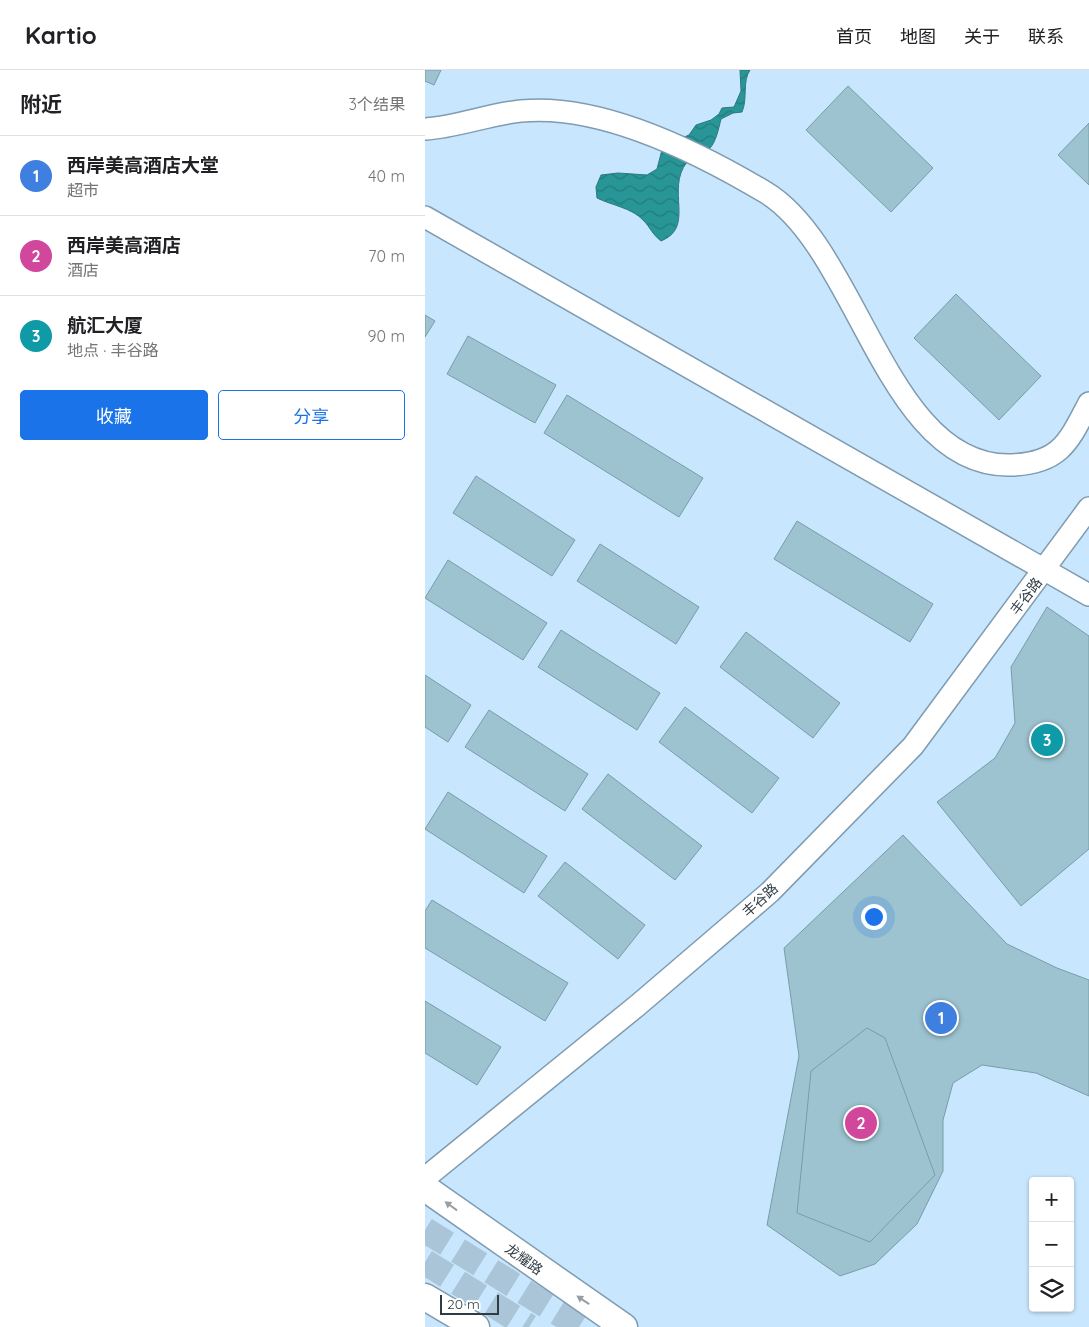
<!DOCTYPE html>
<html lang="zh">
<meta charset="utf-8">
<style>
body{margin:0;font-family:Quicksand,"Noto Sans SC",sans-serif;background:#f2f2f2;color:#202124}
.controls{position:absolute;right:15px;bottom:15px;display:grid;overflow:hidden;border-radius:5px;box-shadow:0 1px 4px #0004}
.controls button{width:45px;height:45px;display:grid;place-items:center;padding:0;border:0;border-bottom:1px solid #e0e0e0;background:#fff;color:#202124;font:25px sans-serif}
.scale{position:absolute;left:15px;bottom:12px;width:59px;box-sizing:border-box;padding-left:5px;border:2px solid #303c45;border-top:0;font-size:14px;line-height:18px;white-space:nowrap;color:#303c45;-webkit-text-stroke:4px #fff;paint-order:stroke}
.you{position:absolute;left:448px;top:846px;width:18px;height:18px;margin:-12px;border:4px solid #fff;border-radius:50%;background:#1a73e8;box-shadow:0 0 0 8px #1a73e833}
.badge{display:grid;place-items:center;width:32px;height:32px;border-radius:50%;background:#1a73e8;color:#fff;font-size:16px;font-weight:700}
.pin{position:absolute;translate:-50% -50%;border:2px solid #fff;box-shadow:0 1px 5px #0006}
.list{margin:0;padding:0;list-style:none}
h2{display:flex;justify-content:space-between;align-items:center;height:65px;margin:0;padding:0 20px;font-size:21px}
h2 small{font-size:16px;font-weight:400;color:#757577}
.list li{display:grid;grid-template-columns:32px 1fr auto;gap:15px;align-items:center;box-sizing:border-box;height:80px;padding:0 20px;border-top:1px solid #e0e0e0}
.list b{display:block;font-size:19px;white-space:nowrap}
.list p{margin:0;font-size:16px;white-space:nowrap;color:#757577}
.list em{font-size:16px;font-style:normal;color:#757577}
.actions{display:flex;gap:10px;padding:15px 20px}
.actions a{flex:1;padding:11px 0;border:1px solid #1a73e8;border-radius:5px;text-align:center;font-size:18px;color:#1a73e8}
.actions .main{background:#1a73e8;color:#fff}
.icon{flex:none;width:28px;height:28px;fill:none;stroke:currentColor;stroke-width:2;stroke-linecap:round;stroke-linejoin:round}
.map{position:relative;flex:none;width:664px;height:1257px;overflow:hidden}
header{display:flex;align-items:center;gap:30px;box-sizing:border-box;height:70px;padding:0 25px;background:#fff;border-bottom:1px solid #e0e0e0}
header strong{font-size:24px}
nav{display:flex;gap:28px;margin-inline-start:auto;font-size:18px}
main{display:flex}
aside{flex:1;background:#fff}
.map>svg:first-child{display:block}
</style>
<header>
<strong>Kartio</strong>
<nav><a>首页</a><a>地图</a><a>关于</a><a>联系</a></nav>
</header>
<main>
<aside>
<h2>附近<small>3个结果</small></h2>
<ul class="list">
<li><span class="badge" style="background:#3f7fe0">1</span><div><b>西岸美高酒店大堂</b><p>超市</p></div><em>40 m</em></li>
<li><span class="badge" style="background:#d1479c">2</span><div><b>西岸美高酒店</b><p>酒店</p></div><em>70 m</em></li>
<li><span class="badge" style="background:#0f9aa8">3</span><div><b>航汇大厦</b><p>地点 · 丰谷路</p></div><em>90 m</em></li>
</ul>
<div class="actions"><a class="main">收藏</a><a>分享</a></div>
</aside>
<div class="map">
<svg width="664" height="1257" viewBox="0 0 664 1257">
<defs>
<pattern id="water-waves" width="16" height="10" patternUnits="userSpaceOnUse" patternTransform="scale(1.25)"><rect width="16" height="10" fill="#289597"/><path d="M0 5q4-4 8 0t8 0" fill="none" stroke="#237b7d"/></pattern>
</defs>
<rect width="100%" height="100%" fill="#c8e6fd"/>
<path fill="url(#water-waves)" stroke="#2a7a7e" d="M315 0H325C317 12 323 28 317 42L308 43 296 49C294 57 291 72 285 78 279 84 267 86 262 92 240 120 271 157 236 171 226 163 226 158 218 150 207 138 186 135 172 128L171 117 176 105 193 103 222 105 232 99 238 76 264 65 271 55 286 50 294 44 297 38 309 37 316 21Z"/>
<path fill="#9dc3d0" stroke="#779da9" d="M0 0H16L9 15 0 11Z
M423 16 508 98 466 142 381 60Z
M664 53V115L633 85Z
M531 224 616 306 574 350 489 268Z
M0 245 10 251 0 267Z
M43 266 131 315 110 353 22 304Z
M142 325 278 408 254 447 119 363Z
M51 406 150 470 127 506 28 443Z
M372 451 508 534 485 572 349 489Z
M175 474 274 537 251 574 152 511Z
M23 490 122 553 98 590 0 528Z
M622 537 664 566V779L596 836 512 732 570 688 590 653 586 597Z
M136 560 235 623 212 660 113 597Z
M321 562 415 633 388 668 295 597Z
M0 605 46 635 23 672 0 657Z
M260 637 354 708 327 743 234 672Z
M64 640 163 704 140 741 40 677Z
M183 704 277 776 250 810 157 739Z
M23 722 122 786 99 823 0 759Z
M478 765 582 874 632 898 664 910V1026L611 1003 557 995 528 1013 518 1050V1101L492 1154 450 1194 415 1206 342 1155 374 986 359 878Z
M140 792 220 855 193 889 113 826Z
M7 830 143 913 120 951 0 878V841Z
M0 931 76 977 52 1015 0 983Z
M442 958 460 968 510 1105 445 1172 372 1143 386 1001Z"/>
<g fill="none" stroke-linecap="round" stroke-linejoin="round">
<path stroke="#aac4d8" stroke-width="26" stroke-dasharray="26 13" stroke-linecap="butt" d="M0 1160 156 1257
M0 1192 104 1257"/>
<g stroke="#7f9bb0" stroke-width="24">
<path id="minor" d="M0 59C33 57 64 44 96 41 176 33 273 82 340 122 434 178 462 400 587 395 636 393 644 371 664 333
M0 147 664 525
M0 1108 213 935 345 822 488 676 664 438"/>
</g>
<g stroke="#7f9bb0" stroke-width="29">
<path id="major" d="M0 1118 199 1257
M0 1227 51 1257"/>
</g>
<use href="#minor" stroke="#fff" stroke-width="21"/>
<use href="#major" stroke="#fff" stroke-width="26"/>
</g>
<defs><path id="oneway-solid" d="M-6-.8H1V-3.2L6.5 0L1 3.2V.8H-6Z" transform="scale(1.25)"/></defs>
<g fill="#989ea2">
<use href="#oneway-solid" transform="translate(26 1136) rotate(-144)"/>
<use href="#oneway-solid" transform="translate(158 1230) rotate(-146)"/>
</g>
<g text-anchor="middle" stroke-width="5" stroke-linejoin="round" paint-order="stroke">
<g font-size="14" fill="#303c45" stroke="#fff">
<text transform="translate(601 526) rotate(-53)" y="5">丰谷路</text>
<text transform="translate(335 830) rotate(-42)" y="5">丰谷路</text>
<text transform="translate(99 1189) rotate(36)" y="5">龙耀路</text>
</g>
</g>
</svg>
<div class="controls">
<button>+</button>
<button>−</button>
<button><svg class="icon" aria-label="layers" viewBox="0 0 24 24"><path d="M12 4l9 5-9 5-9-5zM3 14l9 5 9-5"/></svg></button>
</div>
<div class="scale">20 m</div>
<div class="you"></div>
<div class="pin badge" style="left:516px;top:948px;background:#3f7fe0">1</div>
<div class="pin badge" style="left:436px;top:1053px;background:#d1479c">2</div>
<div class="pin badge" style="left:622px;top:670px;background:#0f9aa8">3</div>
</div>
</main>
